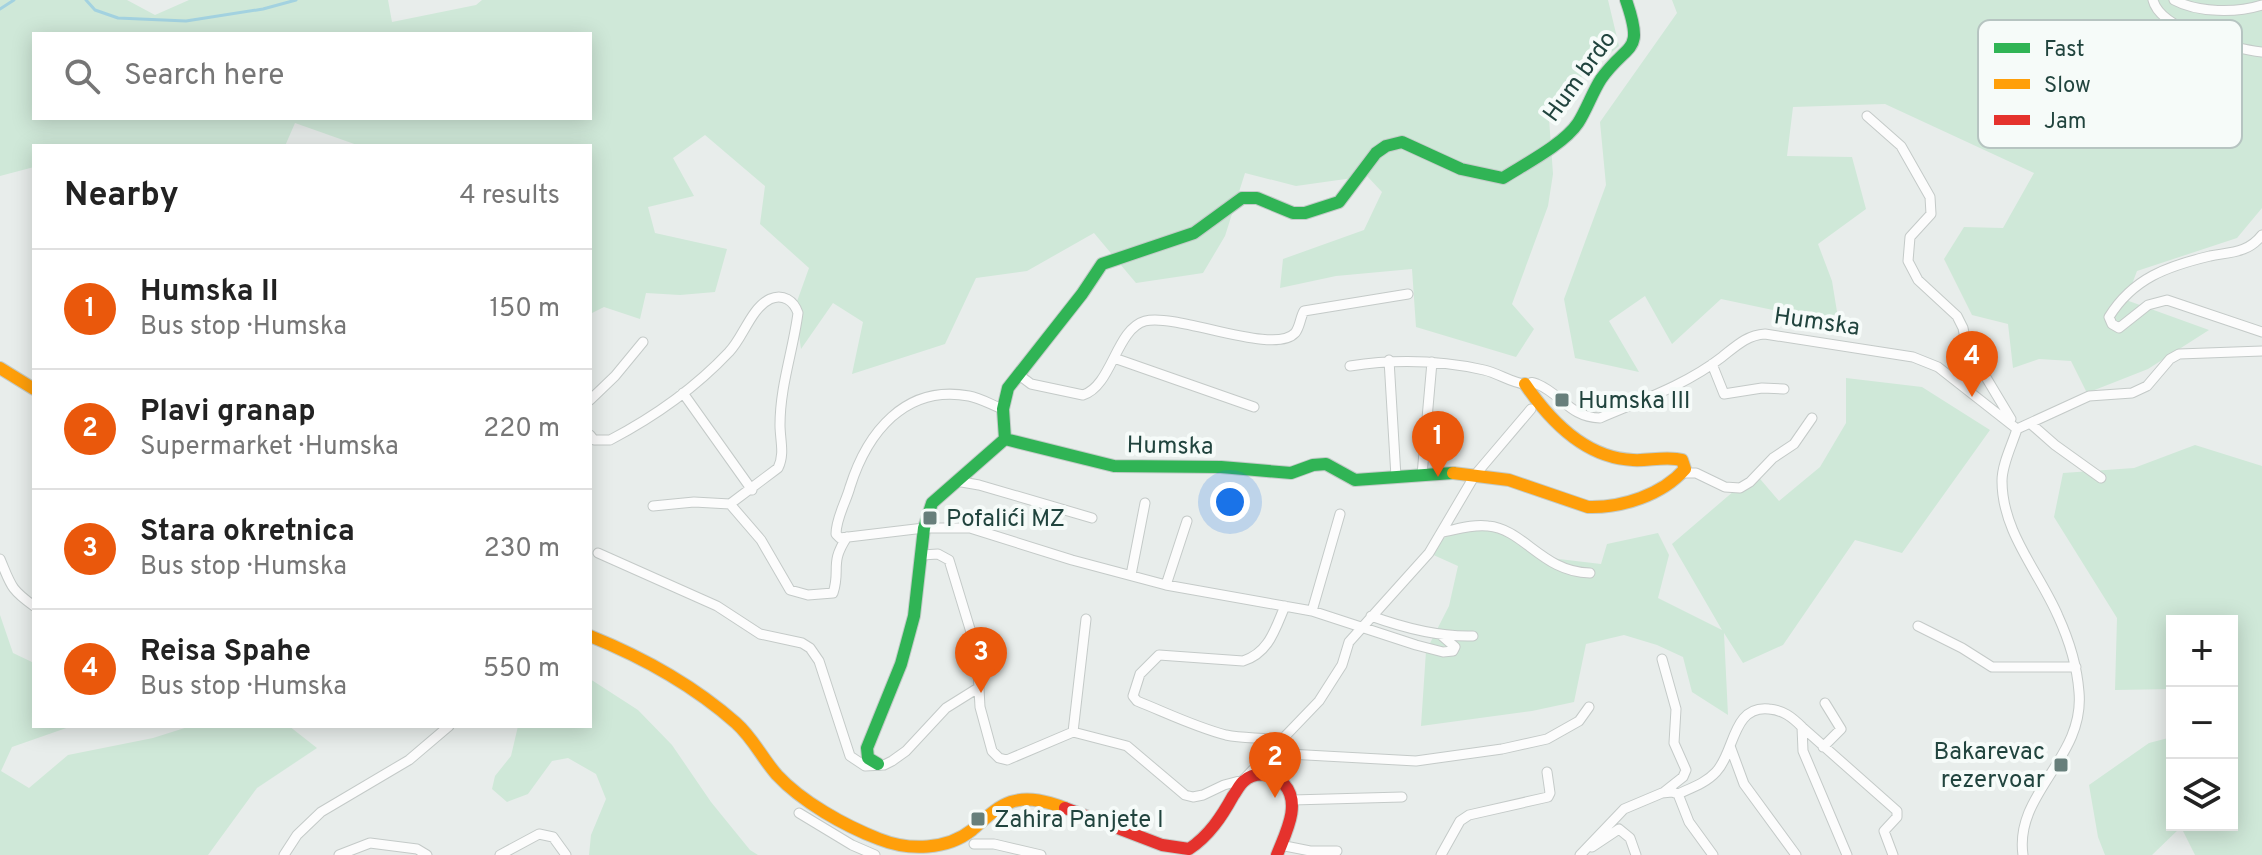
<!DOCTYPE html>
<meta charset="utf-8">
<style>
body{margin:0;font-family:Overpass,sans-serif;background:#f2f2f2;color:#222}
.controls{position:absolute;right:24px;bottom:24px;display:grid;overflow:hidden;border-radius:0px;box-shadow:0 4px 20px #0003}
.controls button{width:72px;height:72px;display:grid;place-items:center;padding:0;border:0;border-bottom:2px solid #e0e0e0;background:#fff;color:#222;font:40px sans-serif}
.you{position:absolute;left:1230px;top:502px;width:28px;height:28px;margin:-20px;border:6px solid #fff;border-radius:50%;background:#1a73e8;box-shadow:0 0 0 12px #1a73e833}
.badge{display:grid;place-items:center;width:52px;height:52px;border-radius:50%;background:#ea580c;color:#fff;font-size:26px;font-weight:700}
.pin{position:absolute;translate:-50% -66px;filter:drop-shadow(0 2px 4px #0008)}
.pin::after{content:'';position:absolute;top:42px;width:28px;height:24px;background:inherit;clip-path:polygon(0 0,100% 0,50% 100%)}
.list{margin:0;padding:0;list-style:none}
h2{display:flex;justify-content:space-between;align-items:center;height:104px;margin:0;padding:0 32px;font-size:34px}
h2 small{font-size:26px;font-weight:400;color:#767676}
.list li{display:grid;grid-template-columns:52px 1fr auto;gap:24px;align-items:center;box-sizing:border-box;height:120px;padding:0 32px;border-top:2px solid #e0e0e0}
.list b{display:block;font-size:30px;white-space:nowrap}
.list p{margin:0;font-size:26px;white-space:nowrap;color:#767676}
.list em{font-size:26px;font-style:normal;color:#767676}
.icon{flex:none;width:44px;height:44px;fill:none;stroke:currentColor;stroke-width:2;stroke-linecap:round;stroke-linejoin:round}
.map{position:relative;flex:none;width:2262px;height:855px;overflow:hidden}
.search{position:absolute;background:#fff;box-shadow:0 4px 20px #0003;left:32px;top:32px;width:560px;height:88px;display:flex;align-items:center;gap:20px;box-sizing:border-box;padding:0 28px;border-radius:0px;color:#767676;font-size:30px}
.panel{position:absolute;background:#fff;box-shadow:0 4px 20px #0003;left:32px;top:144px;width:560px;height:584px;border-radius:0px}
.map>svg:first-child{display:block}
</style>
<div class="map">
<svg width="2262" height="855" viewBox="0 0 2262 855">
<rect width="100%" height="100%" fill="#e8edeb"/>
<path fill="#cfe8d8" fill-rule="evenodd" d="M0 0H127L155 15 189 0H388L392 22 476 5 482 0H1608L1619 46 1548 104 1553 174 1548 206 1512 304 1534 329 1516 357 1416 327 1412 269 1336 276 1280 288 1283 259 1364 230 1382 192 1367 176 1296 186 1245 173 1225 236 1203 273 1136 283 1094 233 1027 271 976 278 945 344 852 374 863 322 833 303 801 349 795 307 809 268 760 224 765 186 705 135 673 158 694 196 648 207 655 233 727 249 715 292 680 295 646 293 640 319 604 307 590 314V146H360L295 123 285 146H34V167L0 176ZM34 34H590V118H34Z
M1672 0H2262V208L2237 238 2137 271 2126 300 2209 330 2148 369 2087 393 2071 361 2039 359 2013 368 2008 324 1972 315 1944 259 1964 227 2003 228 2034 173 1885 104 1793 107 1787 156 1852 157 1866 209 1818 244 1832 281 1839 324 1721 299 1672 344 1645 296 1609 321 1639 372 1575 358 1564 299 1606 185 1600 122 1677 13Z
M1846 378 1922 387 1990 430 1902 553 1855 540 1783 645 1743 663 1724 633 1728 715 1692 692 1683 657 1657 645 1624 635 1586 644 1574 702 1532 711 1421 726 1426 651 1449 606 1458 566 1429 553 1436 543 1459 529 1506 532 1542 557 1601 564 1607 544 1658 533 1669 555 1658 598 1722 630 1672 544 1755 473 1779 501 1820 467 1846 423Z
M2195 445 2262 466V855H2195L2181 827 2152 855H2105L2098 837 2089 785 2149 743 2172 737V825H2232V621H2172V689L2115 690 2117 618 2054 517 2063 473 2134 468Z
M0 615 13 653 34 663V726H72L12 747 1 771 29 788 68 755 153 738 191 726H289L317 748 257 788 208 855H0Z
M590 679 638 710 672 745 711 802 750 850 758 855H589L591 835 606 799 596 774 568 758 552 761 528 794 507 802 492 789 495 776 511 756 518 726H590Z"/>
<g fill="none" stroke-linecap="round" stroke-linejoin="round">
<path stroke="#a3d2e0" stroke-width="3" d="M86 0 95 10 118 18 186 21 263 9 296 0
M0 9 14 0"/>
<g stroke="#c4cac8" stroke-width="11">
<path id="street" d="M2153 0C2160 30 2235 49 2262 52
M2174 0C2198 13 2237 13 2262 5
M1867 116 1901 146 1930 197 1931 214 1910 237 1908 261 1918 280 1957 316 1963 328 1966 344 2011 419
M2262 235C2248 253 2231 252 2210 256 2168 266 2133 278 2109 317L2112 324 2119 328 2148 305 2167 300 2262 332
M1114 358 1254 407
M1389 360 1396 477
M1712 364 1724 394 1762 388 1784 389
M1350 366C1396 359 1439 360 1484 370 1498 373 1512 383 1525 384 1536 385 1526 380 1537 384 1562 394 1569 417 1600 418 1642 400 1686 385 1722 357 1736 346 1747 335 1765 334L1913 357 1938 367 2017 429
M1019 375 1031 384 1083 395C1112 386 1116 329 1145 321 1178 313 1274 356 1295 333 1300 327 1300 318 1304 311L1408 294
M683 393 752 490
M590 400 615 376 643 342
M1003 409C992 405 980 398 969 396 905 384 867 433 850 487 846 502 836 518 836 534L840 538 924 528H970L1072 560 1166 585 1312 611 1416 645 1443 652 1453 651 1455 647 1440 634
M2031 424 2055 445 2101 478
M2017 429C2012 445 2002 464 2002 481 2002 532 2039 572 2058 616 2069 640 2077 666 2079 692 2085 758 2014 793 2023 855
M2017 429 2089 396 2132 393 2147 386 2170 359 2179 354 2262 351
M590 435 594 440H610C652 418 696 387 729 352 743 338 751 308 770 299 783 293 794 301 798 313 793 351 780 386 780 425 780 440 785 454 778 468L730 504 694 502 653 506
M1683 473H1696L1725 487 1740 488 1750 482 1773 458 1794 444 1812 418
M1422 475 1432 362
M956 481 979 485 1092 518
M730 504 761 540 790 590 808 595 833 593C841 569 829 564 847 537
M1443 532C1458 529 1473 524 1488 526 1524 529 1542 572 1590 573
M598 553 717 606 760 634 802 643 810 648 819 661 850 756 865 766 884 765 892 761 906 751 946 708 978 688
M922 555 938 554 949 560 977 652 980 707 992 751 999 758 1007 760 1073 732 1127 746 1185 795 1193 797 1203 795 1224 785 1243 780 1319 701 1342 665 1349 642 1429 553 1475 475 1531 409
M0 559C11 585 10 589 34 606
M1131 575 1145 503
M1166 585 1187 521
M1312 611 1340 514
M1371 616C1404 628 1438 637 1473 636
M1918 626 1962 648 1992 667H2076
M1662 659 1676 709 1674 743 1686 770 1683 777 1664 792
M1802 727 1897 811V817L1884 831 1893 855
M1073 732 1086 619
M1283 741C1264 737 1245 739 1226 735 1195 727 1167 713 1137 701L1133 696 1140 674 1159 655 1243 661C1269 653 1275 629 1285 606
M1730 746 1744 784 1796 855
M1823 747 1841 729 1825 703
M1270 753 1416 761 1502 749 1547 739 1579 721 1589 707
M1678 794 1689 822 1713 855
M1292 800 1402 797
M799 813 852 845 875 855
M974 844H994L1041 855
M1280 845 1310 851H1337
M1592 847 1619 829 1630 838 1636 855
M284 855 297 835 321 812 409 760 449 726
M339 855 370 843 417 849 427 855
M500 855 539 834 553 837 566 855
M1441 855 1460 821 1469 815 1548 797 1550 793 1547 772
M1580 855 1624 809 1662 793 1672 792 1678 794C1691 788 1706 783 1716 772 1735 752 1732 705 1769 709 1783 710 1792 717 1802 727L1803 751 1847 855"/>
</g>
<g stroke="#c3cbc8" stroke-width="14">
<path id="fast" d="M1005 439 1003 409 1008 388 1082 294 1102 264 1194 233 1242 198H1257L1293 213H1305L1339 202 1376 153 1386 146 1402 142 1461 169 1503 178C1525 164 1564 144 1578 123 1587 109 1592 93 1601 79 1628 41 1645 55 1626 0
M878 764 868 758 867 748 901 664 914 616 924 528 932 503 1005 439 1114 466 1221 467 1291 473 1313 465 1326 464 1355 480 1453 473"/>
</g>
<g stroke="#c3cbc8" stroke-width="14">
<path id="slow" d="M0 368 34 389
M1453 473 1509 480 1588 507C1622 508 1662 495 1685 469L1682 460 1676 459C1661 457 1647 461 1633 460 1585 458 1550 421 1525 384
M590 636C642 657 693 685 736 723 753 738 762 758 777 775 802 802 845 826 879 839 909 851 947 850 972 830 984 820 996 807 1011 802 1029 796 1048 802 1065 808"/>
</g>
<g stroke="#c3cbc8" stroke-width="14">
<path id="jam" d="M1065 808 1162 845 1189 849C1209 836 1222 816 1233 796 1237 791 1239 785 1244 781 1255 771 1274 773 1284 784 1302 804 1285 834 1277 855"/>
</g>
<use href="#street" stroke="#fcfcfc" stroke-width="9"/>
<use href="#fast" stroke="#30b455" stroke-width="12"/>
<use href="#slow" stroke="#ff9f0a" stroke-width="12"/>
<use href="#jam" stroke="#e5322d" stroke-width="12"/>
</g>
<g fill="#677f7b" stroke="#f6fbf9" stroke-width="3">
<rect x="1554" y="392" width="16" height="16" rx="4"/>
<rect x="922" y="510" width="16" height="16" rx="4"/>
<rect x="2053" y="757" width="16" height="16" rx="4"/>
<rect x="970" y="811" width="16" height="16" rx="4"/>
</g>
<g text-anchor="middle" stroke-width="8" stroke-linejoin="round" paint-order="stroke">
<g font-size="24" fill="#21443e" stroke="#f6fbf9">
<text transform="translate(1579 76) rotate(-54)" y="8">Hum brdo</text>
<text transform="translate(1817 321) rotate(8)" y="8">Humska</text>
<text transform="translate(1170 445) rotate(1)" y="8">Humska</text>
</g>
<g font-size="24" fill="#21443e" stroke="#f6fbf9" text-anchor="start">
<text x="1578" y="408">Humska III</text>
<text x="946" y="526">Pofalići MZ</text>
<text x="2045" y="759" text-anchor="end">Bakarevac<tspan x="2045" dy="28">rezervoar</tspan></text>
<text x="994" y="827">Zahira Panjete I</text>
</g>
</g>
<rect x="1978" y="20" width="264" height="128" rx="12" fill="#f6fbf9" stroke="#b6c4c1" stroke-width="2"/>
<rect x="1994" y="43" width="36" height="10" fill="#30b455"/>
<rect x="1994" y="79" width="36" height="10" fill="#ff9f0a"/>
<rect x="1994" y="115" width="36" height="10" fill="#e5322d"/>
<g font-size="22" fill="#21443e">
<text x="2044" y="56">Fast</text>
<text x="2044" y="92">Slow</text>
<text x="2044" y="128">Jam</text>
</g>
</svg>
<div class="controls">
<button>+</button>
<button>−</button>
<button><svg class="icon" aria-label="layers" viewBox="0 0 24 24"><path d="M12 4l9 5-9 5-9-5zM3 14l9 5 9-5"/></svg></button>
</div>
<div class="you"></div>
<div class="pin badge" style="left:1438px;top:477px">1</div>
<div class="pin badge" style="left:1275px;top:798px">2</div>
<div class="pin badge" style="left:981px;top:693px">3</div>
<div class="pin badge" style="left:1972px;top:397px">4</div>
<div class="search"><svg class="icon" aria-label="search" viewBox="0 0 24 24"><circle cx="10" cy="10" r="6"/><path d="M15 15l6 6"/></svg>Search here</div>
<section class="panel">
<h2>Nearby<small>4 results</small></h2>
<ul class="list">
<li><span class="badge">1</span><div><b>Humska II</b><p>Bus stop · Humska</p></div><em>150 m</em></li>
<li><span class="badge">2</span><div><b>Plavi granap</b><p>Supermarket · Humska</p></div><em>220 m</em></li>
<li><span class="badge">3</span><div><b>Stara okretnica</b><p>Bus stop · Humska</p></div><em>230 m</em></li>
<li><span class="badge">4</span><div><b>Reisa Spahe</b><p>Bus stop · Humska</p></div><em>550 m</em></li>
</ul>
</section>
</div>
